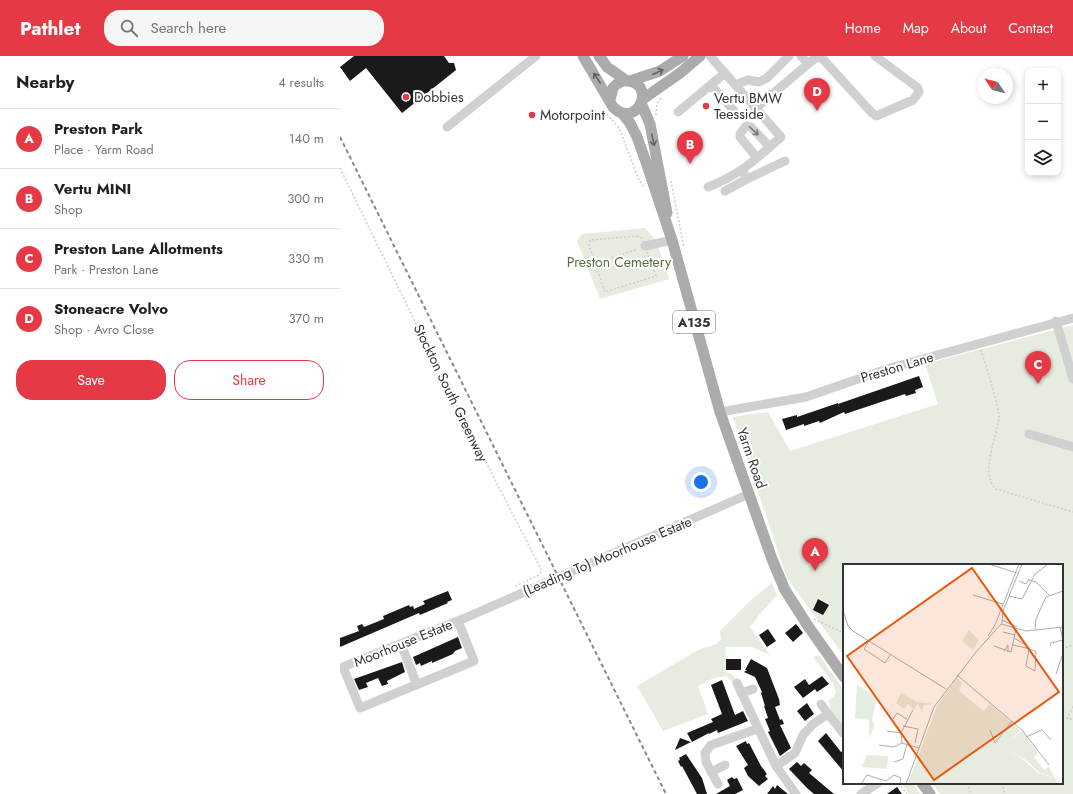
<!DOCTYPE html>
<meta charset="utf-8">
<style>
body{margin:0;font-family:Jost,sans-serif;background:#f6f6f6;color:#202124}
.controls{position:absolute;right:12px;top:12px;display:grid;overflow:hidden;border-radius:8px;box-shadow:0 2px 6px #0003}
.controls button{width:36px;height:36px;display:grid;place-items:center;padding:0;border:0;border-bottom:1px solid #e0e0e0;background:#fff;color:#202124;font:20px sans-serif}
.compass{position:absolute;left:637px;top:12px;width:36px;height:36px;border-radius:50%;background:#fff;box-shadow:0 2px 6px #0003;rotate:305deg}
.you{position:absolute;left:361px;top:426px;width:14px;height:14px;margin:-10px;border:3px solid #fff;border-radius:50%;background:#1a73e8;box-shadow:0 0 0 6px #1a73e833}
.badge{display:grid;place-items:center;width:26px;height:26px;border-radius:50%;background:#e63946;color:#fff;font-size:13px;font-weight:700}
.pin{position:absolute;translate:-50% -33px;filter:drop-shadow(0 1px 2px #0008)}
.pin::after{content:'';position:absolute;top:21px;width:14px;height:12px;background:inherit;clip-path:polygon(0 0,100% 0,50% 100%)}
.list{margin:0;padding:0;list-style:none}
h2{display:flex;justify-content:space-between;align-items:center;height:52px;margin:0;padding:0 16px;font-size:17px}
h2 small{font-size:13px;font-weight:400;color:#757577}
.list li{display:grid;grid-template-columns:26px 1fr auto;gap:12px;align-items:center;box-sizing:border-box;height:60px;padding:0 16px;border-top:1px solid #e0e0e0}
.list b{display:block;font-size:15px;white-space:nowrap}
.list p{margin:0;font-size:13px;white-space:nowrap;color:#757577}
.list em{font-size:13px;font-style:normal;color:#757577}
.actions{display:flex;gap:8px;padding:12px 16px}
.actions a{flex:1;padding:9px 0;border:1px solid #e63946;border-radius:16px;text-align:center;font-size:14px;color:#e63946}
.actions .main{background:#e63946;color:#fff}
.icon{flex:none;width:22px;height:22px;fill:none;stroke:currentColor;stroke-width:2;stroke-linecap:round;stroke-linejoin:round}
.map{position:relative;flex:none;width:733px;height:738px;overflow:hidden}
header{display:flex;align-items:center;gap:24px;box-sizing:border-box;height:56px;padding:0 20px;background:#e63946;color:#fff}
header strong{font-size:19px}
nav{display:flex;gap:22px;margin-inline-start:auto;font-size:14px}
.search{width:280px;height:36px;background:#f6f6f6;display:flex;align-items:center;gap:10px;box-sizing:border-box;padding:0 14px;border-radius:16px;color:#757577;font-size:15px}
main{display:flex}
aside{flex:1;background:#fff}
.map>svg:first-child{display:block}
</style>
<header>
<strong>Pathlet</strong>
<div class="search"><svg class="icon" aria-label="search" viewBox="0 0 24 24"><circle cx="10" cy="10" r="6"/><path d="M15 15l6 6"/></svg>Search here</div>
<nav><a>Home</a><a>Map</a><a>About</a><a>Contact</a></nav>
</header>
<main>
<aside>
<h2>Nearby<small>4 results</small></h2>
<ul class="list">
<li><span class="badge">A</span><div><b>Preston Park</b><p>Place · Yarm Road</p></div><em>140 m</em></li>
<li><span class="badge">B</span><div><b>Vertu MINI</b><p>Shop</p></div><em>300 m</em></li>
<li><span class="badge">C</span><div><b>Preston Lane Allotments</b><p>Park · Preston Lane</p></div><em>330 m</em></li>
<li><span class="badge">D</span><div><b>Stoneacre Volvo</b><p>Shop · Avro Close</p></div><em>370 m</em></li>
</ul>
<div class="actions"><a class="main">Save</a><a>Share</a></div>
</aside>
<div class="map">
<svg width="733" height="738" viewBox="0 0 733 738">
<rect width="100%" height="100%" fill="#fff"/>
<path fill="#e6ecdf" d="M305 172C319 184 323 206 329 223L260 243 237 185 242 178Z
M733 269V738H600L592 727H722V509H504V600L447 522 393 361 428 356 450 395 598 348 585 308Z
M432 527 437 539 419 559 410 571 430 599 412 591H386L385 616 392 618 399 627 394 628 386 620 374 622 358 630 368 658 323 675 297 630 358 594 377 588 381 583 380 575 411 544Z
M479 599 504 634V674L491 656 489 644 494 640 496 636 493 627 473 601Z
M561 727H572L580 738H569Z"/>
<path fill="#1a1a1a" d="M14 0H104L109 7H114L116 14 62 57 26 12 10 25 0 11Z
M579 320 583 331 575 334 576 337 566 340 565 338 505 358 504 356 480 367 479 365 464 370V368L446 374 442 363 457 359V361L498 347V348Z
M108 535 112 544 107 546 108 547 80 559 79 557 0 591V582L19 575 17 570 22 568 24 571 44 563 43 560 69 549 70 551 73 550 74 553 85 548 83 545Z
M478 543 489 549 483 559 473 554Z
M456 568 463 577 453 586 445 577Z
M428 573 436 585 427 591 419 579Z
M118 581 122 592 115 595 113 598 92 607V605L81 610 80 607 76 609 73 601Z
M386 603H401V614H386Z
M411 603 427 612 439 643 440 649 435 651 440 664 442 663 444 668 440 669 451 692 440 700 428 676 430 675 425 663 428 662 424 650H425L421 637 422 636 415 621 404 616 407 614H405Z
M62 606 65 616 47 625 48 628 42 630 38 622 26 627 28 631 19 634 14 623Z
M482 620 489 628 477 636 475 633 463 642 454 631 465 623 469 629Z
M382 624 395 659 403 655 408 665 378 677 377 674 369 678V677L352 686 347 677 373 666 371 663 382 658 371 629Z
M467 647 474 658 465 665 457 655Z
M486 677 501 696 504 694V716L478 685Z
M340 682 351 686 335 694Z
M406 685 407 688 409 687 421 710 427 718 425 720 428 723 419 730 408 720 404 712 408 709 396 690Z
M346 698 362 722 367 738H357L342 710 341 711 338 705 340 704 339 702Z
M457 706 461 710 464 707 472 714 469 717 494 738H474L467 732 449 713Z
M392 721 394 723 397 722 403 734 395 738H376L390 730 387 724Z
M437 729 448 738H427L433 730 435 733Z
M557 731 562 738H547Z"/>
<g fill="none" stroke-linecap="round" stroke-linejoin="round">
<path stroke="#cdcdcd" stroke-width="1.5" stroke-dasharray="2 2" stroke-linecap="butt" d="M267 58 279 72 299 124 304 131
M316 59 317 48 321 42
M0 112 98 313 202 515 199 519 174 531
M331 125 344 192
M297 180 302 182 316 220 265 236 249 189 250 184Z
M256 207 298 193
M641 294C645 307 660 353 659 363 656 381 640 420 656 433L733 456
M474 563 504 577
M722 593 733 589
M722 662 733 663
M727 663 733 650
M559 727 567 738
M628 727 630 738
M662 727 665 738"/>
<path stroke="#d0d0d0" stroke-width="9" d="M461 0 468 8 478 0
M480 0 532 57 536 60 573 44 579 36 578 32 535 0
M371 29 394 55
M395 29 408 24 419 26 427 22 449 0
M416 52 468 8
M338 56 385 17
M107 71 196 0
M417 102 400 81V78L406 70 411 71 430 91
M402 114 407 123 445 105
M368 131C400 119 416 103 441 81L370 0
M385 135 407 123
M305 190 332 184
M716 265 733 323
M380 356 466 341 550 312 733 262
M689 378 733 391
M61 588 77 629
M3 611 20 652 134 605 118 565
M0 612 125 562 409 438
M397 627 436 710 456 738
M401 637 413 633
M481 648 488 658
M436 710 455 697 463 679 473 668 488 658 504 678
M371 716 385 709
M378 728 366 706 365 697 371 689 417 673
M521 738 538 727"/>
<path stroke="#ababab" stroke-width="11" d="M243 0 273 51C296 74 317 30 289 25 282 24 277 27 273 32L270 44
M259 0 267 11 287 25
M290 25 320 15 343 0
M303 43 340 17 360 0
M301 47 310 68 327 157
M282 57 290 67 297 81 306 106 332 184 380 356 432 503 445 534 468 570 504 621
M582 727 590 738"/>
<path stroke="#888" stroke-width="2" stroke-dasharray="4 3" stroke-linecap="butt" d="M0 81 326 738"/>
</g>
<defs><path id="oneway-shaft" d="M-6 0H5M1.5-3L5.5 0L1.5 3" fill="none" stroke-width="1.6" stroke-linecap="round" stroke-linejoin="round"/></defs>
<g stroke="#636363">
<use href="#oneway-shaft" transform="translate(318 16) rotate(-25)"/>
<use href="#oneway-shaft" transform="translate(257 22) rotate(-123)"/>
<use href="#oneway-shaft" transform="translate(313 84) rotate(78)"/>
</g>
<use stroke="#7a7a7a" href="#oneway-shaft" transform="translate(414 75) rotate(43)"/>
<g fill="#e63946" stroke="#fff" stroke-width="1.5">
<circle cx="66" cy="41" r="4"/>
<circle cx="366" cy="50" r="4"/>
<circle cx="192" cy="59" r="4"/>
</g>
<g text-anchor="middle" stroke-width="4" stroke-linejoin="round" paint-order="stroke">
<rect fill="#fff" stroke="#707070" stroke-width="1" x="333" y="255" width="42" height="22" rx="3"/>
<g font-size="13" font-weight="bold" fill="#333">
<text x="354" y="271">A135</text>
</g>
<g font-size="14" fill="#333" stroke="#fff" text-anchor="start">
<text x="74" y="46">Dobbies</text>
<text x="374" y="47">Vertu BMW<tspan x="374" dy="16">Teesside</tspan></text>
<text x="200" y="64">Motorpoint</text>
</g>
<g font-size="14" fill="#56703f" stroke="#fff">
<text x="279" y="211">Preston Cemetery</text>
</g>
<g font-size="14" fill="#333" stroke="#fff">
<text transform="translate(557 311) rotate(-17)" y="5">Preston Lane</text>
<text transform="translate(111 337) rotate(64)" y="5">Stockton South Greenway</text>
<text transform="translate(412 402) rotate(71)" y="5">Yarm Road</text>
<text transform="translate(267 500) rotate(-23)" y="5">(Leading To) Moorhouse Estate</text>
<text transform="translate(63 587) rotate(-22)" y="5">Moorhouse Estate</text>
</g>
</g>
<g transform="translate(503 508)">
<rect width="220" height="220" fill="#fff"/>
<path d="M126 66 136 76 130 86 119 77ZM114 114 119 119 116 127 141 147 146 140 168 158 177 166 168 176 179 167 195 189 191 193 201 206 206 203 211 213 197 209 183 196 167 187 181 196 195 209 212 214 215 220H65L94 142ZM14 121 34 133 29 156 32 162 26 174V156L12 154ZM58 129 74 138 91 140 81 141 79 148 75 140 70 146 65 140 61 145 53 139ZM24 191 45 192 44 205 19 203Z" fill="#e6ecdf"/>
<path fill="none" stroke="#adadad" stroke-width="1" d="M146 0 174 9M186 16 193 18 206 31M176 17 183 20 186 15M130 31 160 40M166 32 179 35 192 10 205 0M0 46 5 62 10 67 103 125M159 56 174 63M158 60 183 67 220 63M217 63 220 77M192 65 193 55 203 33 220 27M160 68 172 71M145 72 152 61 176 0M171 74 183 81V84L192 87H193L192 107 183 102 186 85M26 77 21 85 42 99 47 91M170 81 183 84M151 82 168 88 173 65M207 82 208 79 220 76M161 87 165 81V88M213 110 220 89M114 111 179 166 206 201M70 146 58 169 59 179 76 184M50 155 54 149 64 155M60 162 75 165 72 179M147 166 152 179 169 157M44 167 58 169M183 173 199 166 208 176M36 181 51 183 59 179M51 198 60 195 64 180M18 220 24 211 43 217 51 211 58 214 57 220M63 220 91 143 133 88 159 59 160 47 179 0"/>
<path fill="#e8590c" fill-opacity="0.15" stroke="#e8590c" stroke-width="2" d="M129 4 216 128 91 216 4 92Z"/>
<rect width="220" height="220" fill="none" stroke="#333" stroke-width="2"/>
</g>
</svg>
<div class="controls">
<button>+</button>
<button>−</button>
<button><svg class="icon" aria-label="layers" viewBox="0 0 24 24"><path d="M12 4l9 5-9 5-9-5zM3 14l9 5 9-5"/></svg></button>
</div>
<svg class="compass" viewBox="-18 -18 36 36"><path d="M0-13l5 13h-10z" fill="#e53935"/><path d="M0 13l5-13h-10z" fill="#757577"/></svg>
<div class="you"></div>
<div class="pin badge" style="left:475px;top:515px">A</div>
<div class="pin badge" style="left:350px;top:108px">B</div>
<div class="pin badge" style="left:698px;top:328px">C</div>
<div class="pin badge" style="left:477px;top:55px">D</div>
</div>
</main>
